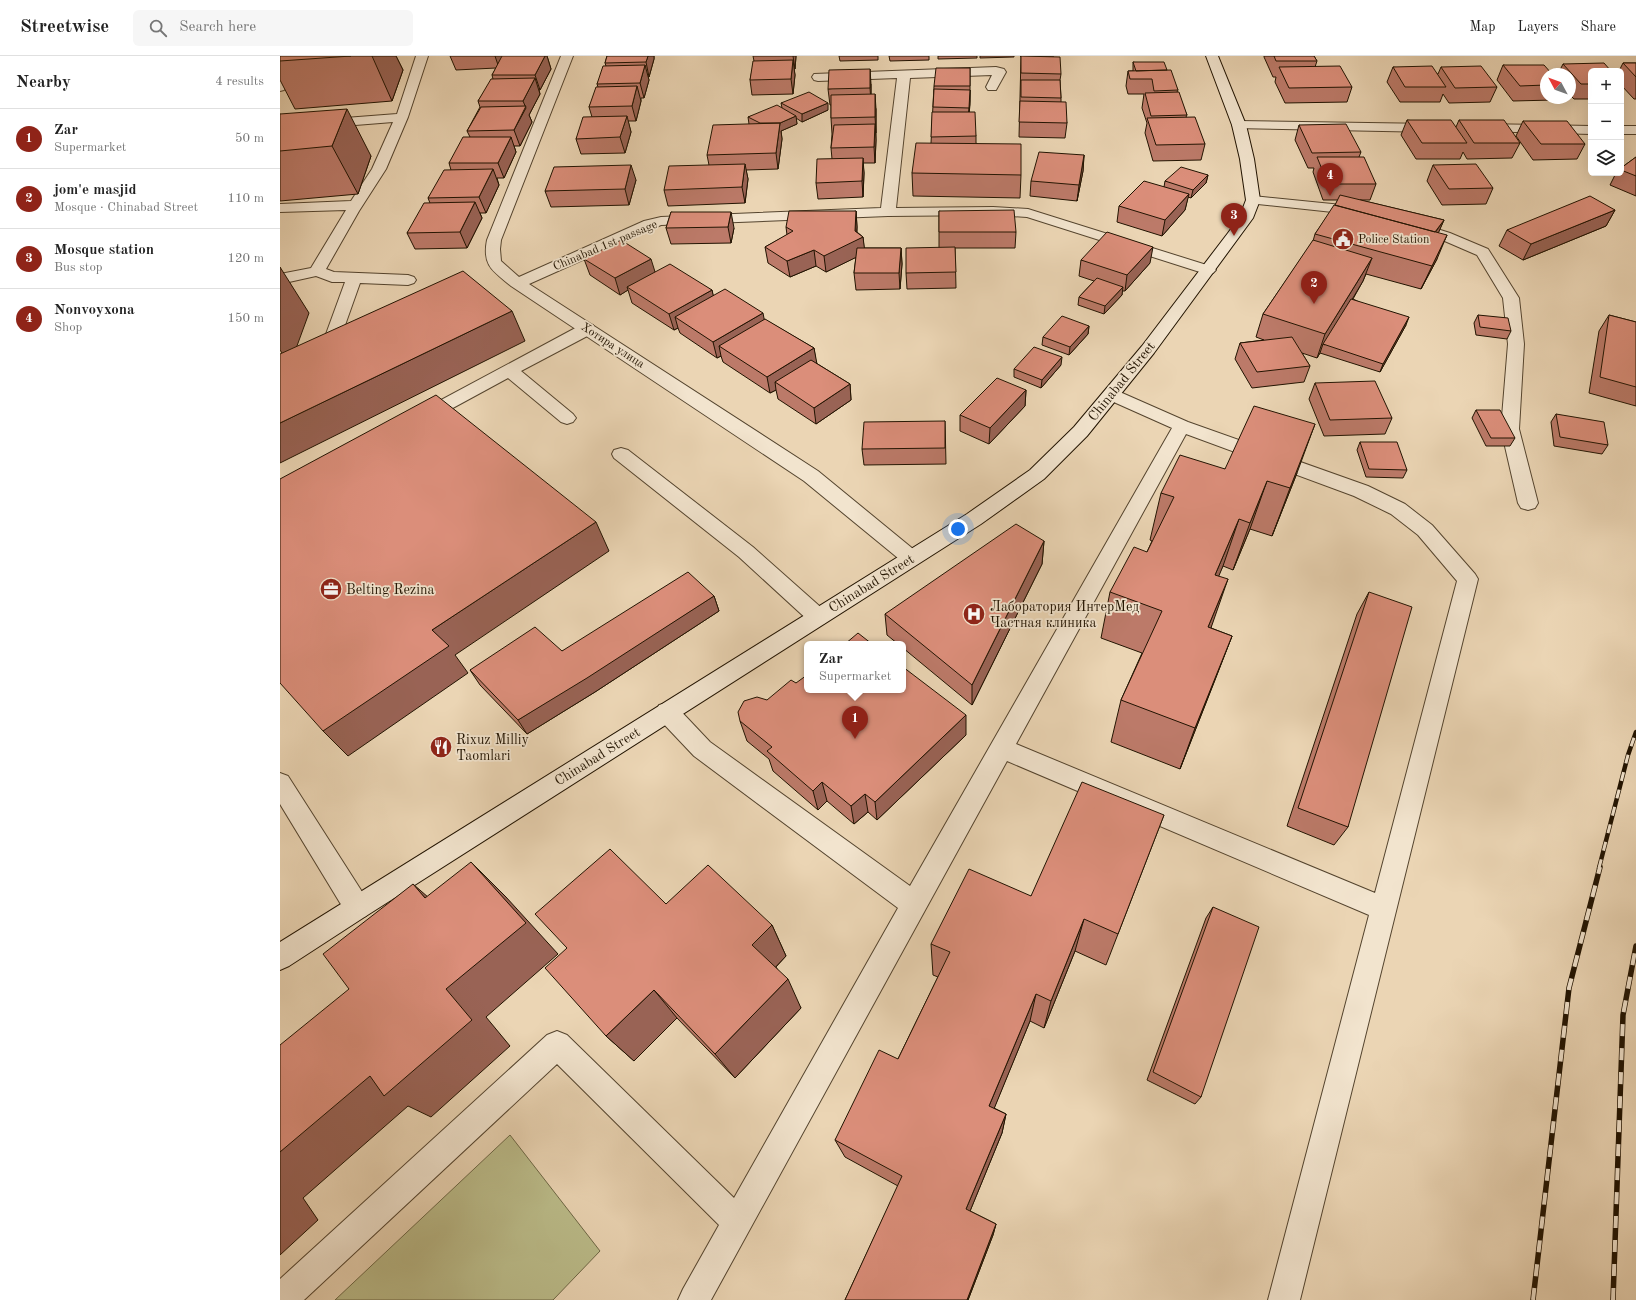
<!DOCTYPE html>
<meta charset="utf-8">
<style>
body{margin:0;font-family:"Old Standard TT",serif;background:#f6f6f6;color:#222}
.controls{position:absolute;right:12px;top:12px;display:grid;overflow:hidden;border-radius:6px;box-shadow:0 4px 16px #0002}
.controls button{width:36px;height:36px;display:grid;place-items:center;padding:0;border:0;border-bottom:1px solid #e0e0e0;background:#fff;color:#222;font:20px sans-serif}
.compass{position:absolute;left:1260px;top:12px;width:36px;height:36px;border-radius:50%;background:#fff;box-shadow:0 4px 16px #0002;rotate:311deg}
.you{position:absolute;left:678px;top:473px;width:14px;height:14px;margin:-10px;border:3px solid #fff;border-radius:50%;background:#1a73e8;box-shadow:0 0 0 6px #1a73e833}
.badge{display:grid;place-items:center;width:26px;height:26px;border-radius:50%;background:#8f2418;color:#fff;font-size:13px;font-weight:700}
.pin{position:absolute;translate:-50% -33px;filter:drop-shadow(0 1px 2px #0008)}
.pin::after{content:'';position:absolute;top:21px;width:14px;height:12px;background:inherit;clip-path:polygon(0 0,100% 0,50% 100%)}
.popup{position:absolute;left:524px;top:585px;width:102px;height:52px;box-sizing:border-box;display:grid;place-content:center;border-radius:6px;background:#fff;filter:drop-shadow(0 1px 3px #0005);font-size:13px;white-space:nowrap;color:#767676}
.popup b{font-size:15px;color:#222}
.popup::after{content:'';position:absolute;left:50%;top:100%;margin-left:-8px;border:8px solid transparent;border-top-color:#fff}
.list{margin:0;padding:0;list-style:none}
h2{display:flex;justify-content:space-between;align-items:center;height:52px;margin:0;padding:0 16px;font-size:17px}
h2 small{font-size:13px;font-weight:400;color:#767676}
.list li{display:grid;grid-template-columns:26px 1fr auto;gap:12px;align-items:center;box-sizing:border-box;height:60px;padding:0 16px;border-top:1px solid #e0e0e0}
.list b{display:block;font-size:15px;white-space:nowrap}
.list p{margin:0;font-size:13px;white-space:nowrap;color:#767676}
.list em{font-size:13px;font-style:normal;color:#767676}
.icon{flex:none;width:22px;height:22px;fill:none;stroke:currentColor;stroke-width:2;stroke-linecap:round;stroke-linejoin:round}
.map{position:relative;flex:none;width:1356px;height:1244px;overflow:hidden}
header{display:flex;align-items:center;gap:24px;box-sizing:border-box;height:56px;padding:0 20px;background:#fff;border-bottom:1px solid #e0e0e0}
header strong{font-size:19px}
nav{display:flex;gap:22px;margin-inline-start:auto;font-size:14px}
.search{width:280px;height:36px;background:#f6f6f6;display:flex;align-items:center;gap:10px;box-sizing:border-box;padding:0 14px;border-radius:6px;color:#767676;font-size:15px}
main{display:flex}
aside{flex:1;background:#fff}
.map>svg:first-child{display:block}
</style>
<header>
<strong>Streetwise</strong>
<div class="search"><svg class="icon" aria-label="search" viewBox="0 0 24 24"><circle cx="10" cy="10" r="6"/><path d="M15 15l6 6"/></svg>Search here</div>
<nav><a>Map</a><a>Layers</a><a>Share</a></nav>
</header>
<main>
<aside>
<h2>Nearby<small>4 results</small></h2>
<ul class="list">
<li><span class="badge">1</span><div><b>Zar</b><p>Supermarket</p></div><em>50 m</em></li>
<li><span class="badge">2</span><div><b>jom'e masjid</b><p>Mosque · Chinabad Street</p></div><em>110 m</em></li>
<li><span class="badge">3</span><div><b>Mosque station</b><p>Bus stop</p></div><em>120 m</em></li>
<li><span class="badge">4</span><div><b>Nonvoyxona</b><p>Shop</p></div><em>150 m</em></li>
</ul>
</aside>
<div class="map">
<svg width="1356" height="1244" viewBox="0 0 1356 1244">
<rect width="100%" height="100%" fill="#ebd5b4"/>
<filter id="stains"><feTurbulence type="fractalNoise" baseFrequency=".005" numOctaves="4"/><feColorMatrix values="0 0 0 0 .2 0 0 0 0 .09 0 0 0 0 .02 0 0 0 .5 -.17"/></filter>
<radialGradient id="worn" r=".72"><stop offset=".6" stop-color="#630" stop-opacity="0"/><stop offset="1" stop-color="#630" stop-opacity=".3"/></radialGradient>
<path fill="#bbbc8a" stroke="#6e6846" d="M230 1079 320 1195 273 1244H55Z"/>
<g fill="none" stroke-linecap="round" stroke-linejoin="round">
<g stroke="#54442e" stroke-width="2">
<path id="service" d="M5 0H17L6 31 4 34 0 35V14Z
M136 0H148L128 61 106 113 79 155 46 213 54 216 128 219 134 221 136 224 134 227 128 229 80 227 58 289 56 293 50 294 44 293 42 289 65 226H52L36 220 0 228V218L31 212 66 154 0 156V148L71 145 92 113 113 66 0 75V67L117 58Z
M973 140 1062 149 1086 154 1088 157 1086 160 1081 161 1062 157 968 147 966 144 968 141Z
M1138 167 1170 177 1208 193 1239 242 1244 288 1239 373 1258 447 1255 452 1248 454 1241 452 1238 447 1221 373 1228 288 1223 242 1197 199 1160 183 1133 174 1131 171 1133 168Z
M307 268 313 269 315 273 313 277 241 315 293 358 296 362 293 366 287 368 281 366 228 322 147 366 141 368 135 366 132 362 135 358 301 269Z
M833 333 908 366 1088 430 1125 448 1152 469 1195 518 1198 523 1020 1244H988L1089 859 727 705 431 1244H398L403 1233 439 1169 277 1008 24 1244H0V1223L267 979 277 975 287 979 454 1142 618 852 414 700 379 663 376 656 379 649 387 647 395 649 430 686 630 830 892 372 827 343 824 339 827 335ZM906 378 1074 440 1111 458 1138 479 1177 525 1095 837 736 688Z
M341 392 348 394 473 491 545 555 549 561 545 567 538 569 531 567 459 501 334 402 332 398 334 394Z
M0 717 8 720 86 842 90 851 86 860 77 863 68 860 0 748Z"/>
</g>
<g stroke="#54442e" stroke-width="2">
<path id="minor" d="M281 0H293L221 184 220 193 221 205 239 221 364 165 381 161 601 152 617 22 538 25 534 24 532 21 534 18 716 11 724 13 726 16 716 34H708L706 31 712 19 630 22 616 152 713 151 748 153 933 211 936 214 933 217 928 219 923 217 747 161 713 159 608 160 381 169 249 228 538 415 638 497 641 502 638 507 631 510 624 507 524 425 231 230C213 215 202 210 207 184Z
M959 65 1153 68 1158 69 1160 72 1158 75 1153 76 954 72 952 69 954 66Z
M1200 68 1311 70V78L1195 75 1193 72 1195 69Z
M1341 70H1356V78H1341Z"/>
</g>
<g stroke="#211301" stroke-width="2">
<path id="secondary" d="M926 0H938L966 69 974 103 980 144 973 162 874 297 807 380 764 423 701 468 86 860 9 910 0 914V886L687 458 750 414 794 371 862 290 948 177 959 162 966 144 960 103 952 69Z"/>
</g>
<use href="#service" fill="#f2e4ce" fill-rule="evenodd"/>
<use href="#minor" fill="#f2e4ce" fill-rule="evenodd"/>
<use href="#secondary" fill="#f2e4ce" fill-rule="evenodd"/>
<g stroke="#211301" stroke-width="4.5">
<path id="rail-far1" d="M1319 812 1348 699 1356 676"/>
</g>
<g stroke="#211301" stroke-width="5.5">
<path id="rail" d="M1253 1244 1289 932 1320 811
M1333 1244 1343 959 1356 890"/>
</g>
<use href="#rail-far1" stroke="#f2e4ce" stroke-width="3" stroke-dasharray="9" stroke-linecap="butt"/>
<use href="#rail" stroke="#f2e4ce" stroke-width="4" stroke-dasharray="12" stroke-linecap="butt"/>
</g>
<path fill="#bc7a69" stroke="#211301" d="M0 0H116L123 14 112 45 15 53 0 24Z
M170 0H267L271 13 260 34H259L260 38 249 59 252 66 240 90H234L236 96 224 122H217L219 129 206 157H200L202 162 187 192 135 193 127 177 150 147 148 142 171 114 169 107 190 81 187 75 200 51 198 45 213 23 212 19 216 12 176 14Z
M327 0H374V3L369 21H368L369 24 364 42H361V45L356 65H348L351 76 345 97 301 98 296 83 312 61 309 51 318 31 317 28 326 10 325 7Z
M473 0H516L515 13H514L515 19 513 38 472 39 470 24 474 5Z
M559 0H598V4L560 5Z
M609 0H649V4L610 5Z
M658 0H697V2L658 3Z
M700 0H734V1L700 2Z
M740 0H774L759 1 781 18 780 24 781 42V46L787 67 785 82 739 81 741 1Z
M984 0H1034L1037 5 1035 11 1072 31 1067 46 1005 47 995 26 996 21H993L984 1Z
M853 6 887 14 898 34 897 36 907 59 906 61 925 88 921 104 873 105 865 77 867 67 862 52 864 38H848L846 30 848 15H853Z
M1343 7H1356V43H1354L1341 29V30V15H1339Z
M1283 8 1311 15V43H1294L1290 39V18H1278Z
M1223 9 1266 18V42H1275L1274 44 1233 45 1217 24Z
M1113 11 1158 18 1161 11 1217 31 1210 46 1169 47 1163 38 1160 46H1120L1107 26Z
M690 12V45L689 56 696 80V87L741 119 740 142 633 140 632 117 651 87 654 30Z
M591 28V38L596 53V84L595 107H583L584 117 583 141 538 143 536 127 552 103 551 92 552 78 551 62V49H550L548 33Z
M501 47 548 54 522 66 516 62 517 68 501 75 502 83 498 113 466 114 468 123 465 147 388 150 384 134 429 109 427 99 469 68 468 61 502 52Z
M0 58 91 100 78 138 0 145Z
M1127 64 1176 71 1179 64 1240 87 1232 102 1187 103 1183 96 1180 103H1136L1121 79Z
M1243 65 1305 88 1297 103 1253 104 1236 80Z
M1019 69 1081 96 1079 101 1096 128 1090 144H1080L1164 164 1158 177 1157 203 1141 233 1086 218 1083 225 1073 243 1126 269 1100 316 1040 297 1037 302 1022 297 1030 310 1024 326 972 332 955 303 960 287 984 284 976 281 983 258 1033 185 1035 178 1055 149 1058 144H1043L1033 116 1034 112H1028L1015 84Z
M804 99 803 115 797 145 750 140 751 125Z
M1356 101V140L1330 129 1336 117H1341V112Z
M1153 109 1213 132 1206 148 1162 149 1147 125Z
M928 119 926 127 911 142 908 141 905 154 882 180 837 166 839 150 884 131 885 125Z
M356 124 349 149 271 151 265 135Z
M1335 154 1326 170 1243 204 1219 190 1227 174Z
M576 155 577 171V176L583 181 584 192H621L622 208 620 233 576 234 574 217 576 201 546 216 536 210 510 221 488 207 485 191 507 179 506 171Z
M659 155 736 176 735 192H675L676 232 627 233 626 217 659 192Z
M391 156 454 172 451 187 391 188 386 172Z
M304 203 375 216 432 234 433 240 484 263 534 292 536 307 570 328 571 344 536 368 498 343 496 334 490 337 443 306 441 300 437 302 400 277 398 272 394 274 352 247 348 234 340 239 310 219Z
M801 204 870 207 845 235H842V239L824 258 798 249 799 241 814 225 799 220Z
M1198 259 1231 275 1227 283 1196 279 1194 267Z
M1329 259 1356 266V350L1309 337 1319 275Z
M809 270 808 278 789 299 762 289 763 281Z
M781 309 761 332 734 321V313Z
M1035 327 1112 362 1105 378 1044 380 1029 343Z
M746 334 745 350 709 388 680 375V359Z
M1196 354 1235 382 1230 390H1206L1192 362Z
M1276 358 1328 389 1322 398 1274 390 1271 366Z
M665 365 666 408 584 409 582 393Z
M1080 386 1127 414 1123 422 1086 421 1077 394Z
M945 413 1017 417 992 480 970 473 953 514 943 510 938 520 931 572 952 580 900 713 831 686 841 644 862 597 821 582 830 536 867 496 872 485 870 484 881 437Z
M764 485 762 508 692 649 623 592V588H618L607 579 605 558Z
M1089 536 1068 771 1054 789 1007 770 1077 558Z
M434 540 439 555 315 636 247 678 200 629 190 614 282 595Z
M516 627 686 679 597 764 588 756 574 768 547 745 538 754 493 715 489 703 467 685 460 665Z
M884 759 826 909 795 895 764 972 750 965 714 1052 726 1058 722 1077 690 1155 716 1168 713 1179 688 1244H565L618 1130 565 1101 555 1084 618 1003 658 921 653 919 651 888 751 840Z
M386 848 492 869 506 900 496 911 521 952 455 1022 397 962 354 1005 326 980 287 892Z
M933 851 921 1041 915 1048 867 1024 926 862Z"/>
<path fill="#996355" stroke="#211301" d="M92 0H116L123 14 112 45Z
M215 0H223L219 12Z
M265 0H267L271 13 260 34 255 19Z
M368 0H374V3L369 21 366 6Z
M513 0H516L515 13Z
M513 4 515 19 513 38 511 23Z
M365 9 369 24 364 42 360 27Z
M590 13 591 28V47L590 32Z
M255 22 260 38 249 59 252 66 240 90 234 74 246 52 243 45Z
M357 30 361 45 356 65 352 50Z
M690 34V49L688 67 689 52Z
M595 38 596 53V77L595 61Z
M548 47V54L522 66V58Z
M67 53 91 100 78 138 52 90Z
M347 60 351 76 345 97 340 81Z
M516 60 517 68 501 75 502 83 498 113 496 97 500 67Z
M595 68 596 84 595 107 594 91Z
M231 81 236 96 224 122 218 107Z
M804 99 803 115 797 145 799 129Z
M583 102 584 117 583 141 582 125Z
M465 108 468 123 465 147 462 131Z
M351 109 356 124 349 149 345 133Z
M213 113 219 129 206 157 199 141Z
M928 119 926 127 911 142 913 134Z
M909 138 905 154 882 180 885 164Z
M195 146 202 162 187 192 180 176Z
M1335 154 1326 170 1243 204 1251 188Z
M576 155 577 171 576 184 583 181 585 197 546 216 544 200 575 175Z
M451 156 454 172 451 187 448 171Z
M1164 164 1157 180 1152 181Z
M1167 179 1157 203 1141 233 1152 210Z
M873 191 870 207 845 235 847 219Z
M621 192 622 208 620 233 619 217Z
M534 194 536 210 510 221 507 205Z
M1092 202 1083 225 1045 289 1043 288 1040 297 1037 302 1045 278Z
M371 203 376 219 347 231 348 234 340 239 335 222Z
M0 211 29 257 10 309 0 294Z
M843 231 842 239 824 258 825 250Z
M432 234 436 251 395 261 398 272 394 274 389 258Z
M232 255 245 285 0 407V367Z
M483 257 486 273 439 290 441 300 437 302 433 286Z
M1129 261 1126 269 1100 316 1103 308Z
M809 270 808 278 789 299 790 291Z
M534 292 537 308 495 326 496 334 490 337 487 321Z
M782 301 781 309 761 332 762 324Z
M570 328 571 344 536 368 534 352Z
M746 334 745 350 709 388 710 372Z
M1035 368 1017 417 992 480 1010 432Z
M987 425 970 473 953 514 970 467Z
M959 463 943 510 920 565 935 519Z
M316 466 329 495 175 599 188 617 68 700 43 675 152 574Z
M764 485 762 508 692 649V629Z
M948 523 932 569 913 616 928 571Z
M434 540 439 555 315 636 247 678 238 664Z
M952 580 935 624 900 713 915 672Z
M686 659V679L597 764 595 746Z
M542 726 547 745 538 754 533 735Z
M585 738 588 756 574 768 571 750Z
M191 806 226 841 278 898 206 961 230 990 151 1061 128 1050 23 1142 38 1164 0 1199V1096L166 933Z
M133 828 172 862 145 842Z
M804 863 795 895 764 972 771 945Z
M492 869 506 900 488 919 472 889Z
M508 923 521 952 455 1022 435 998Z
M374 934 397 962 354 1005 326 980Z
M756 938 750 965 707 1070 709 1050Z
M726 1058 722 1077 686 1165V1153Z
M716 1168 713 1179 688 1244H687Z"/>
<path fill="#db8e7a" stroke="#211301" d="M0 0H71L0 5Z
M222 0H265L255 19H212Z
M327 0H368L366 6 325 7Z
M741 0 780 1 781 18 741 17Z
M994 0H1034L1037 5H996Z
M513 4 511 23 470 24 473 5Z
M853 6H884L887 14 856 15Z
M1324 7 1331 15H1311V28H1301L1283 8Z
M1343 7H1356V21Z
M365 9 360 27 317 28 323 10Z
M1223 9H1264L1272 18H1266V29L1240 30Z
M1060 10 1072 31 1009 32 999 11Z
M1152 10 1166 31H1125L1113 11Z
M1201 10 1217 31 1175 32 1161 11Z
M656 12H690V30H654Z
M590 13V32L548 33 549 14Z
M891 14 898 34 874 35 872 23H850L848 15Z
M255 22 243 45H198L211 23Z
M741 24H780L781 42 741 41Z
M357 30 352 50 309 51 316 31Z
M654 33 690 34 689 52 653 51Z
M529 36 548 47 522 58 501 47Z
M899 36 907 59 871 60 865 37Z
M595 38V61L551 62V39Z
M740 45 786 46 787 67 739 66Z
M497 49 516 60 500 67H480L468 61Z
M246 50 234 74 187 75 201 51Z
M67 53 52 90 0 95V58Z
M652 56H695L696 80 651 81Z
M347 60 340 81 296 83 303 61Z
M915 61 925 88 876 89 867 62Z
M1127 64H1171L1187 87H1142Z
M1179 64H1224L1240 87H1194Z
M1243 65H1287L1305 88H1261Z
M500 67 496 97 427 99 433 69Z
M595 68 594 91 551 92 554 69Z
M1066 68 1081 96 1032 97 1019 69Z
M183 81H231L218 107H169Z
M636 87 741 88V119L632 117Z
M759 96 804 99 799 129 751 125Z
M1037 101H1084L1096 128H1048Z
M1356 101V120L1341 114V112Z
M583 102 582 125 536 127 537 103Z
M465 108 462 131 384 134 389 110Z
M1196 108 1213 132 1169 133 1153 109Z
M351 109 345 133 265 135 274 111Z
M901 111 928 119 913 134 885 125Z
M213 113 199 141 148 142 164 114Z
M864 125 909 138 885 164 839 150Z
M1060 139 1164 164 1155 176 1055 149Z
M1310 140 1335 154 1251 188 1227 174Z
M195 146 180 176 127 177 144 147Z
M1054 149 1167 179 1152 210 1035 178Z
M734 154 736 176H659V155Z
M509 155H576L575 175 583 181 544 200 534 194 507 205 485 191 513 175 506 171Z
M391 156H451L448 171 386 172Z
M827 176 873 191 847 219 801 204Z
M341 184 371 203 335 222 304 203Z
M1033 184 1092 202 1045 278 983 258Z
M675 191 676 216 626 217V192Z
M577 192H621L619 217H574Z
M390 208 432 234 389 258 347 231Z
M183 215 232 255 0 367V298Z
M817 222 843 231 825 250 799 241Z
M445 233 483 257 433 286 395 261Z
M1071 243 1129 261 1103 308 1043 288Z
M1198 259 1228 262 1231 275 1200 271Z
M1329 259 1356 266V331L1320 321Z
M782 260 809 270 790 291 763 281Z
M485 263 534 292 487 321 439 290Z
M1012 281 1030 310 977 316 960 287Z
M754 291 782 301 762 324 734 313Z
M531 304 570 328 534 352 495 326Z
M717 322 746 334 710 372 680 359Z
M1095 325 1112 362 1050 364 1035 327Z
M156 339 316 466 152 574 169 590 43 675 0 627V423Z
M974 350 1035 368 1010 432 987 425 970 467 959 463 935 519 948 523 928 571 952 580 915 672 841 644 882 555 830 536 854 491 867 496 894 441 881 437 900 399 945 413Z
M1196 354H1220L1235 382H1211Z
M1276 358 1324 366 1328 389 1280 381Z
M665 365V392L582 393 584 366Z
M1080 386H1117L1127 414 1089 413Z
M736 468 764 485 692 629 605 558Z
M408 516 434 540 307 622 238 664 190 614 255 571 282 595Z
M1089 536 1132 551 1068 771 1018 752Z
M578 577 592 588H565Z
M623 611 686 659 595 746 585 738 571 750 542 726 533 735 487 695 492 691 460 665 458 656 464 645 477 641 487 644 511 624 516 627 527 619V634H623Z
M802 726 884 759 838 878 804 863 771 945 756 938 709 1050 726 1058 686 1153 716 1168 687 1244H565L622 1120 555 1084 599 994 618 1003 670 896 651 888 689 813 751 840Z
M330 793 386 848 428 809 492 869 472 889 508 923 435 998 374 934 326 980 265 912 287 892 255 858Z
M191 806 246 867 166 933 192 964 104 1040 90 1020 0 1096V989L69 933 43 898 133 828 145 842Z
M933 851 979 871 921 1041 873 1016Z"/>
<defs>
<g id="civic-disc" transform="scale(1.15)"><circle r="9.5" fill="#8f2418" stroke="#f2e4ce"/><path d="M-.6-6.5H3V-4.5H.6V-3L4-1V1h2V6H-6V1h2V-1L-.6-3ZM-1.2 2.5V6h2.4V2.5Z" fill="#fff"/></g>
<g id="office-disc" transform="scale(1.15)"><circle r="9.5" fill="#8f2418" stroke="#f2e4ce"/><path d="M-6-3h4V-5.5h4V-3h4V5H-6ZM-1-4.5V-3h2v-1.5ZM-6 0V1H6V0Z" fill="#fff"/></g>
<g id="hospital-disc" transform="scale(1.15)"><circle r="9.5" fill="#8f2418" stroke="#f2e4ce"/><path d="M-5-5h3v3.5h4V-5h3V5h-3V1.5h-4V5h-3Z" fill="#fff"/></g>
<g id="restaurant-disc" transform="scale(1.15)"><circle r="9.5" fill="#8f2418" stroke="#f2e4ce"/><path d="M-5-6h1v4h1v-4h1v4h1v-4h1v5L-1.5 .5V6h-2V.5L-5-1ZM5-6V6H3V1.5H1.5Q1.5-4 5-6Z" fill="#fff"/></g>
</defs>
<g fill-rule="evenodd">
<use href="#civic-disc" x="1063" y="183"/>
<use href="#office-disc" x="51" y="533"/>
<use href="#hospital-disc" x="694" y="558"/>
<use href="#restaurant-disc" x="161" y="691"/>
</g>
<g text-anchor="middle" stroke-width="3.5" stroke-linejoin="round" paint-order="stroke">
<g font-size="12" fill="#211301" stroke="#f2e4ce" text-anchor="start">
<text x="1078" y="187">Police Station</text>
</g>
<g font-size="12" fill="#211301" stroke="#f2e4ce">
<text transform="translate(325 189) rotate(-23)" y="4">Chinabad 1st passage</text>
<text transform="translate(333 289) rotate(33)" y="4">Хотира улица</text>
</g>
<g font-size="14" fill="#211301" stroke="#f2e4ce">
<text transform="translate(841 325) rotate(-51)" y="5">Chinabad Street</text>
<text transform="translate(591 527) rotate(-32)" y="5">Chinabad Street</text>
<text transform="translate(317 700) rotate(-32)" y="5">Chinabad Street</text>
</g>
<g font-size="14" fill="#211301" stroke="#f2e4ce" text-anchor="start">
<text x="66" y="538">Belting Rezina</text>
<text x="710" y="555">Лаборатория ИнтерМед<tspan x="710" dy="16">Частная клиника</tspan></text>
<text x="176" y="688">Rixuz Milliy<tspan x="176" dy="16">Taomlari</tspan></text>
</g>
</g>
<rect width="100%" height="100%" filter="url(#stains)"/>
<rect width="100%" height="100%" fill="url(#worn)"/>
</svg>
<div class="controls">
<button>+</button>
<button>−</button>
<button><svg class="icon" aria-label="layers" viewBox="0 0 24 24"><path d="M12 4l9 5-9 5-9-5zM3 14l9 5 9-5"/></svg></button>
</div>
<svg class="compass" viewBox="-18 -18 36 36"><path d="M0-13l5 13h-10z" fill="#e53935"/><path d="M0 13l5-13h-10z" fill="#767676"/></svg>
<div class="you"></div>
<div class="pin badge" style="left:575px;top:683px">1</div>
<div class="popup"><b>Zar</b>Supermarket</div>
<div class="pin badge" style="left:1034px;top:248px">2</div>
<div class="pin badge" style="left:954px;top:180px">3</div>
<div class="pin badge" style="left:1050px;top:140px">4</div>
</div>
</main>
